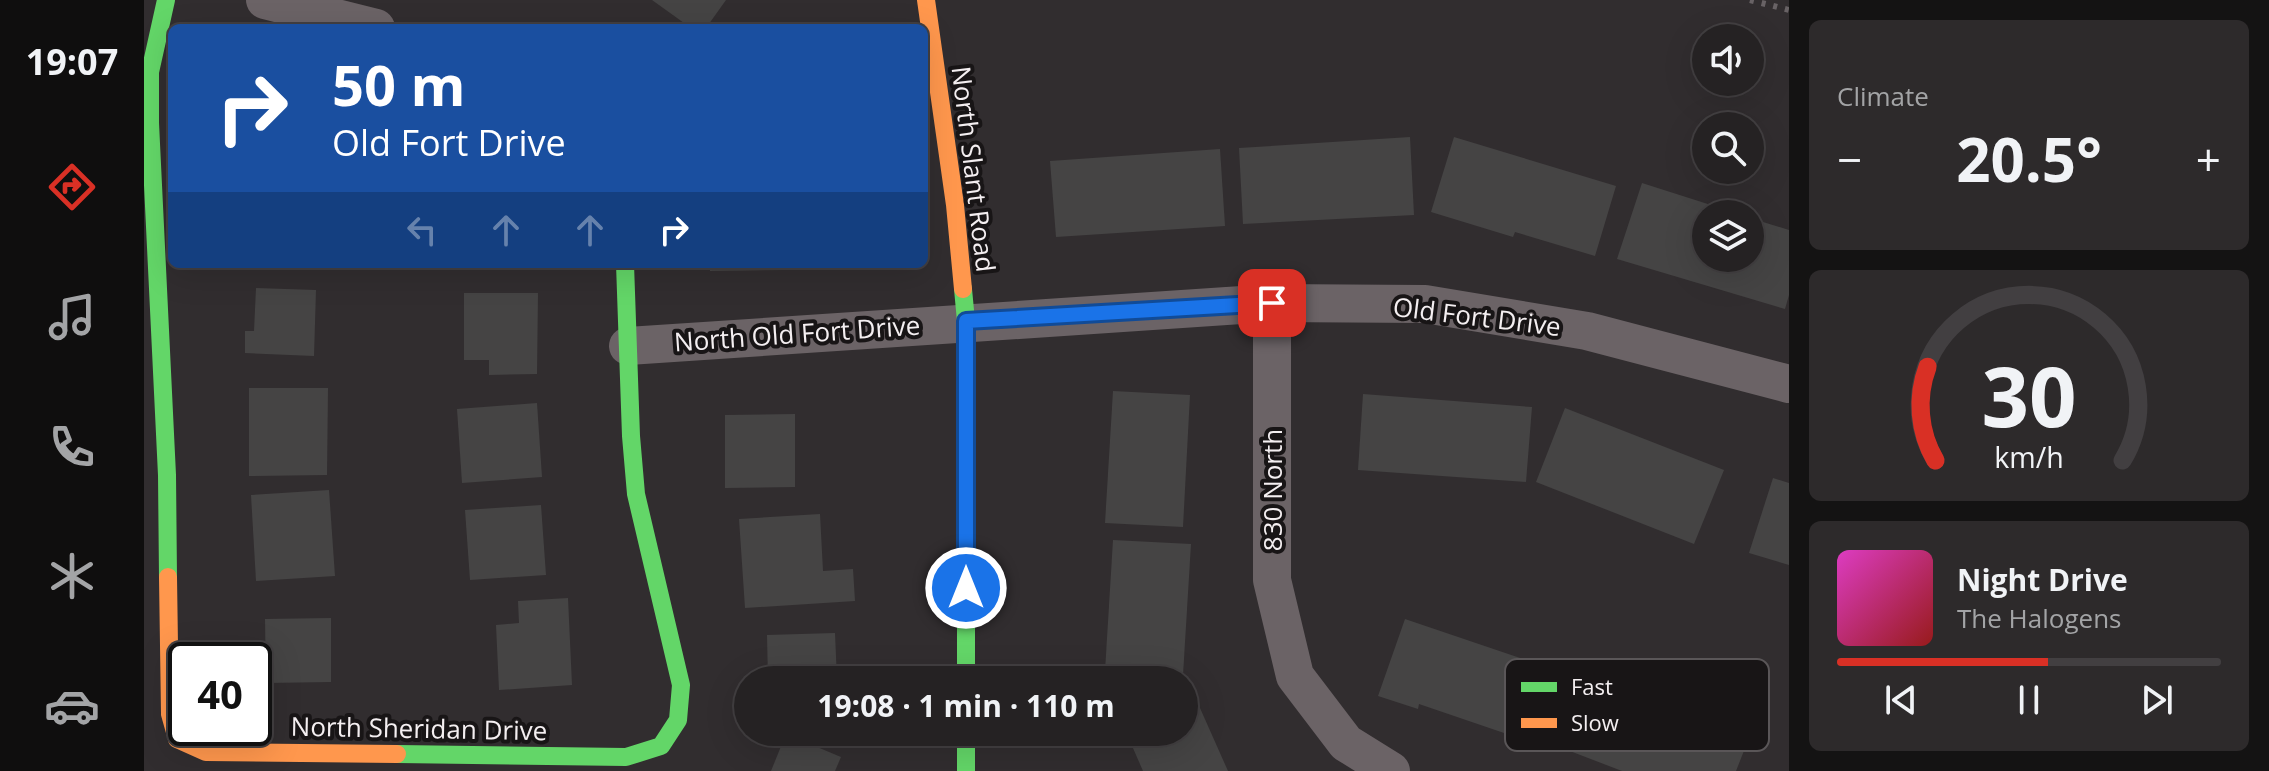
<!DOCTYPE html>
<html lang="en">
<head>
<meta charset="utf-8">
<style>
  body { margin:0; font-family:"Open Sans",sans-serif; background:#2d2a2b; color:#f1f3f6; height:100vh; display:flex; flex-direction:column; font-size:30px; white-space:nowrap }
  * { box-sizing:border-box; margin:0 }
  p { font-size:26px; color:#a3a4a6 }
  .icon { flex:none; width:44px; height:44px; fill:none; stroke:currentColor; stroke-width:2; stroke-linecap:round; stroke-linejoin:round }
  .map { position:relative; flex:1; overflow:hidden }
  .side { display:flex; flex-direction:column; gap:20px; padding:20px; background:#141313; width:480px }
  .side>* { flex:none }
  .guide { position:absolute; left:24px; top:24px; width:760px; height:244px; border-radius:12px; box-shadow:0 8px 32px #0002,0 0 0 2px #423f41; background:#1a4fa0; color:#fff; overflow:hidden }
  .controls { position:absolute; left:1548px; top:24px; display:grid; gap:16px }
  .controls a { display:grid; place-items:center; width:72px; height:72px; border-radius:50%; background:#252223; box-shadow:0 8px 32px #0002,0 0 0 2px #423f41; font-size:40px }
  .speed { position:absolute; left:24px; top:642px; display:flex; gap:16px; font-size:40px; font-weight:700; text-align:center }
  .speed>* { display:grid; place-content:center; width:104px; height:104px; border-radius:50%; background:#252223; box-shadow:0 8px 32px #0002,0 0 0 2px #423f41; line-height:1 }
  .speed .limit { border:4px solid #111; border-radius:12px; background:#fff; color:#111 }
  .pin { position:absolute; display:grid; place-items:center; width:68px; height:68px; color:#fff; margin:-34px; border-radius:16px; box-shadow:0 4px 12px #0006 }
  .me { position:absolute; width:88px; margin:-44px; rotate:0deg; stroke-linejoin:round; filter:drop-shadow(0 0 6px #0008) }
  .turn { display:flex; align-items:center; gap:28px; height:168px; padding:0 32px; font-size:36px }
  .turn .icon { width:104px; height:104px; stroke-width:2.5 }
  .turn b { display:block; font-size:56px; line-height:68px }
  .lanes { display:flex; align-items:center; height:76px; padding:0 32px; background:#0003; justify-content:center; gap:40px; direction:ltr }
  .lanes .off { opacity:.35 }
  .big { font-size:60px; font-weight:700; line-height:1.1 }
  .side .widget { flex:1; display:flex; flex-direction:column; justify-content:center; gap:12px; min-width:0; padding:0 28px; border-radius:12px; background:#2d2a2b }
  .side .dial { align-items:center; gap:0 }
  .dial svg { height:208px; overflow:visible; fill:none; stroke:#423f41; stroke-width:7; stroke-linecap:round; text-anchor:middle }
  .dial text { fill:#f1f3f6; stroke:none }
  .song { display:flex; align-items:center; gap:24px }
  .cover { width:96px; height:96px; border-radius:12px; background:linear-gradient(135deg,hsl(310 70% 55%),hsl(0 70% 35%)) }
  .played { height:8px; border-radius:4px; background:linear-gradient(90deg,#d93025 55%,#423f41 55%) }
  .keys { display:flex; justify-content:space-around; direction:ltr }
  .heat { display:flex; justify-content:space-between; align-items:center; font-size:44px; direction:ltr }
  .trip { position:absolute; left:590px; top:666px; width:464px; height:80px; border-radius:40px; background:#252223; box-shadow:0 8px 32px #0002,0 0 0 2px #423f41; font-weight:700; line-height:80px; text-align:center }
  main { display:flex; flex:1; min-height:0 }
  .dock { display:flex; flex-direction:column; width:144px; justify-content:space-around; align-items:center; background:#0f0e0e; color:#a3a4a6 }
  .dock .icon { width:56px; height:56px }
  .dock .current { color:#d93025 }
  .dock b { font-size:36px; color:#f1f3f6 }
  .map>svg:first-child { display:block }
</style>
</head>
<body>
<main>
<nav class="dock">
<b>19:07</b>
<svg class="icon current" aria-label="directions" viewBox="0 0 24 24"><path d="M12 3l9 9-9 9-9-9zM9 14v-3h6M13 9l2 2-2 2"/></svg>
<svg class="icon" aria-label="music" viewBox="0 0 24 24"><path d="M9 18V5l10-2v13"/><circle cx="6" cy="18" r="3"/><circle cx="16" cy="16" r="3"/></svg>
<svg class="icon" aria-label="phone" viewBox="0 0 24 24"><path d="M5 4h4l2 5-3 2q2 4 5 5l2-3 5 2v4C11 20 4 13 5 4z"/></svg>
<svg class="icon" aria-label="climate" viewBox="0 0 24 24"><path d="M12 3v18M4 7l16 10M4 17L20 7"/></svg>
<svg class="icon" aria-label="car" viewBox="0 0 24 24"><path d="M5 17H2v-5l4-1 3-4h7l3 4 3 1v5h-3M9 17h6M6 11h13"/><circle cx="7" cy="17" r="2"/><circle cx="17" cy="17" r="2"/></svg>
</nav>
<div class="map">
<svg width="1645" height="771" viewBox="0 0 1645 771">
  <rect width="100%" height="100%" fill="#312d2f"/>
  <g fill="#454444">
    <polygon points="508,0 582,0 562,28 547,28"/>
    <polygon points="1266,137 1270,215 1099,224 1095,148"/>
    <polygon points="1310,137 1472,186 1451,256 1371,232 1369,237 1287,212"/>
    <polygon points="1076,149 1081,226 912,237 906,161"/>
    <polygon points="1498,183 1592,213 1562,214 1562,258 1606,258 1606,218 1645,230 1645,295 1641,309 1473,259"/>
    <polygon points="338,264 389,264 389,266 339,269"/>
    <polygon points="566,264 640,264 640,270 566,271"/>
    <polygon points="112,288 172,290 170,356 101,353 101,331 110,331"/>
    <polygon points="320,293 394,293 393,374 345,375 345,360 320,360"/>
    <polygon points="105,388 184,388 183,475 105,476"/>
    <polygon points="969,391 1046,395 1039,527 961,523"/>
    <polygon points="1219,394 1388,407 1382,482 1214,470"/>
    <polygon points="393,403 398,477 318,483 313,409"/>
    <polygon points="1421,408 1580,470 1550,544 1392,482"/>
    <polygon points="651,414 651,487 581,488 581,415"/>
    <polygon points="1629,478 1645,483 1645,565 1605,553"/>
    <polygon points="185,490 191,576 112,581 107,495"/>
    <polygon points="397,505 402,575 326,580 321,510"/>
    <polygon points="676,514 679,571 709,569 711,601 601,608 595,519"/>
    <polygon points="969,540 1047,544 1039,675 961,671"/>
    <polygon points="424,598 428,685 355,690 352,625 375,623 374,601"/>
    <polygon points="187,618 187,682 122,683 121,619"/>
    <polygon points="1261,619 1423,674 1398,746 1275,704 1274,709 1234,696"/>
    <polygon points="691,633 693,680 624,680 623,635"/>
    <polygon points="1448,674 1605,738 1592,771 1478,771 1418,748"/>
    <polygon points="1044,681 1084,771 999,771 982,732 1040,732 1040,683"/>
    <polygon points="642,734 697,757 691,771 627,771"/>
  </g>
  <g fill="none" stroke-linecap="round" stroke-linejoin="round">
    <g stroke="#6b6366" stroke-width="38">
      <polyline points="121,0 232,28"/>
      <polyline points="1128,303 1128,580 1151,676 1202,743 1247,771"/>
      <polyline points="484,346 1128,303 1281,304 1443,331 1645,384"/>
    </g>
    <g stroke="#63d668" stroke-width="18">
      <polyline points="22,0 6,72 6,123 23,475 24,577"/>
      <polyline points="819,289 822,321 822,680"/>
      <polyline points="822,732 822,771"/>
      <polyline points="253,754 482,757 517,746 534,720 537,685 492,494 487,436 481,264"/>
    </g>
    <g stroke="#ff974d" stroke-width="18">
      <polyline points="782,0 811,205 819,289"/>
      <polyline points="24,577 26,714 33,739 62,752 253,754"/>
    </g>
    <polyline stroke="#686265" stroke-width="6" stroke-dasharray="4 8" stroke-linecap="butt" points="1606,0 1645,10"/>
  </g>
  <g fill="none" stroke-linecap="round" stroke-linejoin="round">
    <defs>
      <polyline id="route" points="822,588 822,321 1128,303"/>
    </defs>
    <use href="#route" stroke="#114b97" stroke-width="20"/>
    <use href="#route" stroke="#1a73e8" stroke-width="14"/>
  </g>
  <g text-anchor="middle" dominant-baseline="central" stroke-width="8" stroke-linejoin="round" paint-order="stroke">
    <g font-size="26" fill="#f4eff1" stroke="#181516">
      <text transform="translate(830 169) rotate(83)">North Slant Road</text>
      <text transform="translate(1333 316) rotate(7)">Old Fort Drive</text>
      <text transform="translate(653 333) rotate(-4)">North Old Fort Drive</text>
      <text transform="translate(1128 490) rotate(-90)">830 North</text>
      <text transform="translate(275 728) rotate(1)">North Sheridan Drive</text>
    </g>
  </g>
  <rect x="1361" y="659" width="264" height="92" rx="12" fill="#181516" stroke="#5a5658" stroke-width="2"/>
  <rect x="1377" y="682" width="36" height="10" fill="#63d668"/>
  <rect x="1377" y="718" width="36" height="10" fill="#ff974d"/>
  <g font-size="22" fill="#f4eff1">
    <text x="1427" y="695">Fast</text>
    <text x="1427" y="731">Slow</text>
  </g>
</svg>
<div class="controls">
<a><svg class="icon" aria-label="sound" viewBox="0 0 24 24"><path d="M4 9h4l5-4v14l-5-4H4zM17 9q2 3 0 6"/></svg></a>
<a><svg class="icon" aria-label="search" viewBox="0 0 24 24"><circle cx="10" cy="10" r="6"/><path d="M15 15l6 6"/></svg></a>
<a><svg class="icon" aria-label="layers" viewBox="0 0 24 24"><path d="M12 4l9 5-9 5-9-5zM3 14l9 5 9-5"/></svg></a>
</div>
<div class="speed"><div class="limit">40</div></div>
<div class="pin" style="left:1128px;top:303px;background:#d93025"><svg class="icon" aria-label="arrive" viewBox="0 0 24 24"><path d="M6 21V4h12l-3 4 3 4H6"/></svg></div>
<svg class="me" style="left:822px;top:588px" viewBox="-20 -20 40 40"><circle r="17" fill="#1a73e8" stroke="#fff" stroke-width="3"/><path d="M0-11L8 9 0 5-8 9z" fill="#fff"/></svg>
<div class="trip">19:08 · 1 min · 110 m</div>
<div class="guide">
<div class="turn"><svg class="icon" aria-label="right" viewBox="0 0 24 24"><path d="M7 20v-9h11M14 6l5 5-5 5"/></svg><div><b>50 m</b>Old Fort Drive</div></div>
<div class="lanes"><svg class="icon off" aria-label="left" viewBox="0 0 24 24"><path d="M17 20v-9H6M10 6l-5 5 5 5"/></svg><svg class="icon off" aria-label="ahead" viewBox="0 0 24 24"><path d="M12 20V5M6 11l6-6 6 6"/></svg><svg class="icon off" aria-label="ahead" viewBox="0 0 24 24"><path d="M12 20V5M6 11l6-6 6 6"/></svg><svg class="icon" aria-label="right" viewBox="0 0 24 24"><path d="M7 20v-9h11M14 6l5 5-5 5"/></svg></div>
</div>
</div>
<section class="side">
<div class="widget"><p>Climate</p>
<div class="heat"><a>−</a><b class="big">20.5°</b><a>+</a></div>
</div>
<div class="widget dial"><svg viewBox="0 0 100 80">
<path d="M14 69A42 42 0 1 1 86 69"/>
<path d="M14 69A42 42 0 0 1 11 33" stroke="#d93025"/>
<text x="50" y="56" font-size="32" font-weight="700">30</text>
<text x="50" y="72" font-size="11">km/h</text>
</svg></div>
<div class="widget">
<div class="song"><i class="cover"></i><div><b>Night Drive</b><p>The Halogens</p></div></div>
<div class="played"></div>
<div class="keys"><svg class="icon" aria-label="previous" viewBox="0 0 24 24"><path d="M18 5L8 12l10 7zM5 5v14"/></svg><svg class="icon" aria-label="pause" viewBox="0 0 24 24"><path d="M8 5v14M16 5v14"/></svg><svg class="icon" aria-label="next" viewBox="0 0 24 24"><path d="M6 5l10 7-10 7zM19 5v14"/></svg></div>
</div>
</section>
</main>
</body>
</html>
